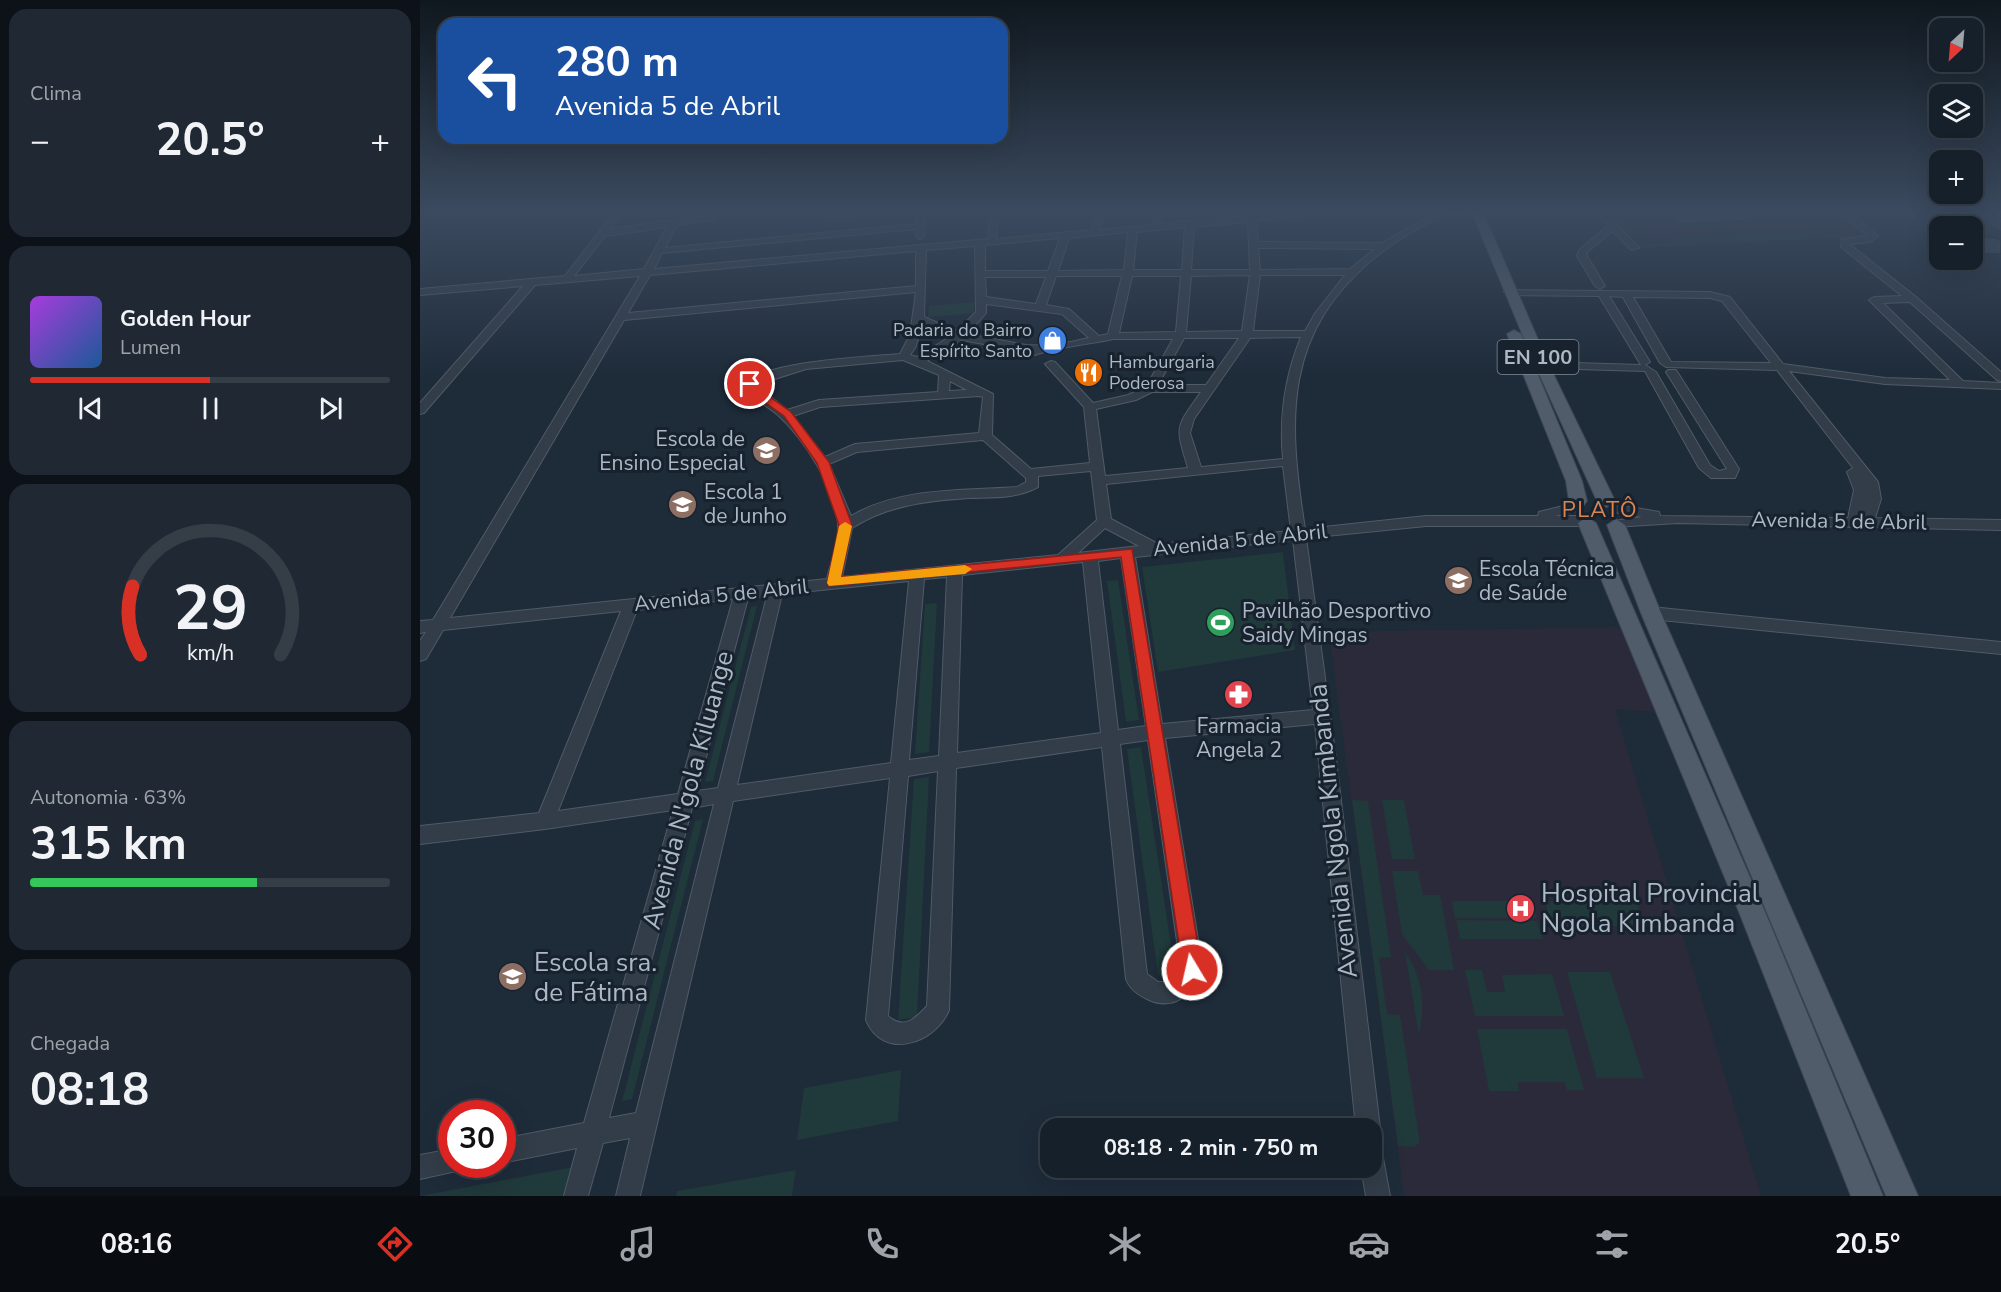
<!DOCTYPE html>
<html lang="pt">
<head>
<meta charset="utf-8">
<style>
  body { margin:0; font-family:"Nunito Sans",sans-serif; background:#1f2833; color:#f1f3f6; height:100vh; display:flex; flex-direction:column; font-size:22px; white-space:nowrap }
  * { box-sizing:border-box; margin:0 }
  p { font-size:20px; color:#9ea3a9 }
  .icon { flex:none; width:33px; height:33px; fill:none; stroke:currentColor; stroke-width:2; stroke-linecap:round; stroke-linejoin:round }
  .map { position:relative; flex:1; overflow:hidden }
  .sheet { display:flex; flex-direction:column; gap:9px; padding:9px; background:#0c1218; width:420px }
  .sheet>* { flex:none }
  .guide { position:absolute; left:18px; top:18px; width:570px; height:126px; border-radius:18px; box-shadow:0 6px 24px #0002,0 0 0 2px #353e47; background:#1a4fa0; color:#fff; overflow:hidden }
  .needle { width:39px; rotate:206deg }
  .fabs { position:absolute; left:1509px; top:18px; display:grid; gap:12px }
  .fabs a { display:grid; place-items:center; width:54px; height:54px; border-radius:12px; background:#16202b; box-shadow:0 6px 24px #0002,0 0 0 2px #353e47; font-size:30px }
  .speed { position:absolute; left:18px; top:1100px; display:flex; gap:12px; font-size:30px; font-weight:700; text-align:center }
  .speed>* { display:grid; place-content:center; width:78px; height:78px; border-radius:50%; background:#16202b; box-shadow:0 6px 24px #0002,0 0 0 2px #353e47; line-height:1 }
  .speed .limit { border:9px solid #d22; background:#fff; color:#111 }
  .pin { position:absolute; display:grid; place-items:center; width:51px; height:51px; color:#fff; margin:-26px; border:3px solid #fff; border-radius:50%; box-shadow:0 2px 6px #0007 }
  .me { position:absolute; width:66px; margin:-33px; rotate:351deg; stroke-linejoin:round; filter:drop-shadow(0 0 4px #0008) }
  .turn { display:flex; align-items:center; gap:21px; height:126px; padding:0 18px; font-size:27px }
  .turn .icon { width:78px; height:78px; stroke-width:2.5 }
  .turn b { display:block; font-size:42px; line-height:51px }
  .big { font-size:45px; font-weight:700; line-height:1.1 }
  .sheet .card { flex:1; display:flex; flex-direction:column; justify-content:center; gap:9px; min-width:0; padding:0 21px; border-radius:18px; background:#1f2833 }
  .sheet .dial { align-items:center; gap:0 }
  .dial svg { height:156px; overflow:visible; fill:none; stroke:#353e47; stroke-width:7; stroke-linecap:round; text-anchor:middle }
  .dial text { fill:#f1f3f6; stroke:none }
  .song { display:flex; align-items:center; gap:18px }
  .cover { width:72px; height:72px; border-radius:9px; background:linear-gradient(135deg,hsl(280 70% 55%),hsl(210 70% 35%)) }
  .played { height:6px; border-radius:3px; background:linear-gradient(90deg,#d93025 50%,#353e47 50%) }
  .keys { display:flex; justify-content:space-around; direction:ltr }
  .heat { display:flex; justify-content:space-between; align-items:center; font-size:33px; direction:ltr }
  .charge { height:9px; border-radius:4px; background:linear-gradient(90deg,#34c759 63%,#353e47 0) }
  .trip { position:absolute; left:620px; top:1118px; width:342px; height:60px; border-radius:18px; background:#16202b; box-shadow:0 6px 24px #0002,0 0 0 2px #353e47; font-weight:700; line-height:60px; text-align:center }
  .tab-bar { display:flex; height:96px; justify-content:space-around; align-items:center; background:#090d11; color:#9ea3a9 }
  .tab-bar .icon { width:42px; height:42px }
  .tab-bar .active { color:#d93025 }
  .tab-bar b { font-size:27px; color:#f1f3f6 }
  main { display:flex; flex:1; min-height:0 }
  .map>svg:first-child { display:block }
</style>
</head>
<body>
<main>
<section class="sheet">
<div class="card"><p>Clima</p>
<div class="heat"><a>−</a><b class="big">20.5°</b><a>+</a></div>
</div>
<div class="card">
<div class="song"><i class="cover"></i><div><b>Golden Hour</b><p>Lumen</p></div></div>
<div class="played"></div>
<div class="keys"><svg class="icon" aria-label="previous" viewBox="0 0 24 24"><path d="M18 5L8 12l10 7zM5 5v14"/></svg><svg class="icon" aria-label="pause" viewBox="0 0 24 24"><path d="M8 5v14M16 5v14"/></svg><svg class="icon" aria-label="next" viewBox="0 0 24 24"><path d="M6 5l10 7-10 7zM19 5v14"/></svg></div>
</div>
<div class="card dial"><svg viewBox="0 0 100 80">
<path d="M14 69A42 42 0 1 1 86 69"/>
<path d="M14 69A42 42 0 0 1 10 34" stroke="#d93025"/>
<text x="50" y="56" font-size="32" font-weight="700">29</text>
<text x="50" y="72" font-size="11">km/h</text>
</svg></div>
<div class="card"><p>Autonomia · 63%</p><b class="big">315 km</b><div class="charge"></div></div>
<div class="card"><p>Chegada</p><b class="big">08:18</b></div>
</section>
<div class="map">
<svg width="1581" height="1196" viewBox="0 0 1581 1196">
  <rect width="100%" height="100%" fill="#1e2b39"/>
  <g fill="#2b2a3a">
    <polygon points="1416,210 1448,236 1218,248 1182,211"/>
    <polygon points="1200,627 1237,712 1195,709 1341,1196 984,1196 909,632"/>
  </g>
  <g fill="#20393a">
    <polygon points="1199,210 1228,234 1206,236 1193,221 1210,221 1206,218 1189,218 1183,211"/>
    <polygon points="1385,229 1398,235 1425,234 1429,237 1218,248 1212,242 1222,245 1247,244 1248,238 1262,237"/>
    <polygon points="554,302 554,313 508,317 509,306"/>
    <polygon points="863,552 875,650 738,672 722,567"/>
    <polygon points="698,580 719,720 706,722 687,581"/>
    <polygon points="517,603 509,752 495,754 505,604"/>
    <polygon points="337,606 293,781 285,782 331,607"/>
    <polygon points="721,747 755,972 738,975 707,749"/>
    <polygon points="509,777 497,1017 478,1020 494,779"/>
    <polygon points="932,800 948,801 971,957 959,958 967,1014 980,1015 999,1137 999,1143 994,1147 978,1146"/>
    <polygon points="962,800 984,800 995,859 972,859"/>
    <polygon points="283,819 212,1099 202,1101 275,821"/>
    <polygon points="972,871 998,871 1003,895 1020,895 1034,970 1009,970 982,934"/>
    <polygon points="1032,901 1112,901 1117,918 1035,918"/>
    <polygon points="1125,901 1217,902 1225,926 1131,926"/>
    <polygon points="1036,920 1117,921 1123,939 1040,939"/>
    <path d="M985 952C1004 979 1005 1005 999 1036Z"/>
    <polygon points="1045,970 1062,970 1067,992 1085,992 1082,975 1132,974 1144,1016 1055,1016"/>
    <polygon points="1147,972 1190,972 1224,1078 1177,1078"/>
    <polygon points="1057,1029 1147,1029 1164,1090 1147,1090 1145,1082 1098,1082 1099,1091 1069,1091"/>
    <polygon points="481,1070 478,1121 377,1140 384,1088"/>
    <polygon points="164,1165 156,1196 0,1196"/>
    <polygon points="376,1170 372,1196 256,1196 257,1191"/>
  </g>
  <g fill="#3a4a59" stroke="#1a2430" stroke-width="1.5">
    <polygon points="1244,210 1320,210 1333,220 1261,224"/>
    <polygon points="1552,236 1576,238 1581,241 1581,254 1552,254"/>
    <polygon points="670,365 680,373 667,379 656,370"/>
  </g>
  <g fill="none" stroke-linecap="round" stroke-linejoin="round">
    <defs>
      <g id="minor">
        <path d="M196 210H205L190 229 288 216 293 210H302L294 220 257 225 245 248 496 224 497 210H505L504 236 500 239 496 236V229L242 253 234 269 568 239 570 210H578L576 239 671 230 677 210H685L679 230 733 225 736 210H744L739 224 898 210H937L836 221 838 242 962 243 1020 210H1032C1024 217 1013 220 1004 225 988 234 972 244 958 255 862 332 868 419 885 529L1006 516H1118L1119 512 1155 503 1162 507 1160 510 1135 516H1164L1171 521 1164 526H1006L886 538 916 759 960 1128 956 1136 951 1139V1128H936L895 724 745 738 783 970C773 994 754 1012 727 999 717 994 710 989 706 979L682 747 536 768 529 1010C515 1044 463 1061 446 1020L470 778 313 801 220 1196H196L210 1138 183 1143 168 1196H144L157 1148 82 1163V1139L164 1123 253 810 125 829 0 844V826L119 813 201 611 23 630 6 659 0 661V641L6 632 0 633V621L13 620 220 276 115 285 4 413 0 414V403L103 286 0 295V289L145 276ZM828 222 830 270H771L774 227ZM247 227 224 269 154 276 185 236ZM765 227 762 270H713L717 232ZM708 232 704 270 638 271 649 238ZM640 238 628 271H565V245ZM555 246 556 312 537 331 504 317 506 250ZM838 248 955 249 930 269 840 270ZM496 251V286L208 313 230 275ZM830 275 822 331 766 332 771 276ZM840 275H925L896 312 885 331H833ZM636 276H702L688 334 679 336 649 309 626 305ZM712 276H761L756 332 699 333ZM565 277H626L616 304 566 297ZM496 292 490 335 480 354C446 357 346 361 324 384 328 397 348 406 358 415 383 438 417 489 418 524 419 543 411 561 407 579L30 618 204 320ZM566 304 642 314 669 338 632 346 606 345 547 334 566 313ZM503 324 531 336 497 357 490 355 495 348ZM881 337C865 376 859 416 863 459L781 467 770 433 774 419 830 338ZM764 338H819L786 385H738ZM693 339H753L726 387 708 395 673 403 635 362 631 361 625 364 664 407 670 463 611 469 572 435 573 394 507 361 541 340 603 351 615 355C634 348 670 344 693 339ZM483 360 519 375 518 392 399 400 367 410 336 385 386 369ZM530 381 547 390 529 391ZM732 392H781C755 429 755 425 768 468L685 476 676 409 716 400ZM559 396 563 397 559 433 435 444 405 457 373 416 400 407ZM563 440 606 478V482L597 487C542 491 480 487 431 516L409 464 437 452ZM863 466 871 531 738 544 691 519 686 484ZM671 471 677 520 638 555 422 577 432 528C468 505 507 501 549 498 573 497 596 499 618 487V476ZM685 528 719 546 658 553ZM873 540 893 710 742 724 715 557ZM701 558 726 726 698 730 678 561ZM663 562 681 733 537 753 542 575ZM527 577 519 756 489 760 504 579ZM489 581 471 763 317 785 362 594ZM347 596 298 788 277 791 328 598ZM313 599 258 794 138 811 217 610ZM728 740 761 969 748 982H738L727 974 700 744ZM518 771 507 1006C495 1019 484 1030 468 1016L488 776ZM294 804 216 1113 189 1118 272 808Z"/>
        <polygon points="361,210 475,210 429,217 358,215 357,213"/>
        <polygon points="1174,210 1183,210 1219,248 1211,250 1193,231 1167,252 1167,256 1185,286 1180,289 1175,286 1157,256 1160,249 1188,226"/>
        <path d="M1417 210H1427L1458 236 1450 242 1429 244 1496 297 1581 372V381L1577 380 1490 302 1463 303 1543 381 1581 383V389L1465 384 1369 371 1458 482 1461 499 1455 518 1581 520V530L1258 523 1193 527 1191 524 1193 521 1222 517 1194 512 1192 509 1199 505 1239 512 1240 516 1428 518 1434 490 1427 472 1433 468 1357 370 1246 367 1240 363 1203 297 1189 296 1230 362 1225 365 1236 372 1290 465 1299 471 1307 469 1246 372 1248 370H1256L1319 469 1315 478H1291L1279 468 1225 371 1122 368 1116 365 1122 362 1221 365 1179 296 1089 295 1084 292 1085 290 1290 292 1310 297 1363 364 1465 378 1530 380 1449 300 1454 297 1482 296 1421 247 1422 239 1448 236ZM1213 297 1290 298 1302 301 1351 363 1251 362Z"/>
        <polygon points="1552,210 1563,210 1581,222 1581,229"/>
        <polygon points="1231,607 1581,642 1581,654 1231,619 1223,613"/>
        <polygon points="951,1139 960,1142 970,1196 946,1196 941,1167 951,1167"/>
        <polygon points="32,1149 32,1164 43,1164 41,1170 0,1179 0,1155"/>
      </g>
      <g id="major">
        <polygon points="1022,210 1043,210 1050,214 1044,217 1023,213"/>
        <polygon points="1051,210 1062,210 1129,365 1195,501 1192,505 1186,507 1177,501 1115,365"/>
        <polygon points="1094,330 1101,334 1162,481 1167,501 1164,505 1158,507 1149,501 1146,481 1087,334"/>
        <polygon points="1167,517 1176,523 1345,912 1463,1196 1431,1196 1319,912 1158,523"/>
        <polygon points="1196,519 1205,525 1241,613 1498,1196 1466,1196 1221,613 1187,525"/>
      </g>
    </defs>
    <use href="#minor" stroke="#4f5b67" stroke-width="2"/>
    <use href="#major" stroke="#3b4653" stroke-width="2"/>
    <use href="#minor" fill="#323d49" fill-rule="evenodd"/>
    <use href="#major" fill="#505c6a" fill-rule="evenodd"/>
  </g>
  <linearGradient id="sky" x2="0" y2="1"><stop stop-color="#10181f"/><stop offset="0.56" stop-color="#3b4a5f"/><stop offset="1" stop-color="#3b4a5f" stop-opacity="0"/></linearGradient>
  <rect width="1581" height="378" fill="url(#sky)"/>
  <polygon fill="#d93025" stroke="#8d1f18" stroke-width="1.5" points="327,382 334,382 336,387 371,412 409,462 432,525 421,577 712,549 782,970 779,977 772,979 766,977 763,970 701,557 409,586 407,583 419,525 397,463 364,416 327,390"/>
  <polygon fill="#f59e0b" points="425,522 432,526 421,577 545,565 552,569 545,574 409,586 407,583 419,526"/>
  <defs>
    <symbol id="shop-disc" viewBox="-11 -11 22 22"><circle r="9.5" fill="#3f7fe0" stroke="#18222e"/><path d="M-5-2.5h2.3a2.7 3.5 0 0 1 5.4 0H5L5.5 6h-11ZM-1.5-2.5h3a1.5 2.3 0 0 0-3 0Z" fill="#fff"/></symbol>
    <symbol id="restaurant-disc" viewBox="-11 -11 22 22"><circle r="9.5" fill="#e8710a" stroke="#18222e"/><path d="M-5-6h1v4h1v-4h1v4h1v-4h1v5L-1.5 .5V6h-2V.5L-5-1ZM5-6V6H3V1.5H1.5Q1.5-4 5-6Z" fill="#fff"/></symbol>
    <symbol id="school-disc" viewBox="-11 -11 22 22"><circle r="9.5" fill="#8d6e63" stroke="#18222e"/><path d="M0-5L7-2L0 1L-7-2ZM-4 1L0 2.5L4 1V4Q0 6-4 4Z" fill="#fff"/></symbol>
    <symbol id="stadium-disc" viewBox="-11 -11 22 22"><circle r="9.5" fill="#2e9e5b" stroke="#18222e"/><path d="M0-5a6.5 5 0 1 0 0 10a6.5 5 0 1 0 0-10ZM-3.5-1.8h7v3.6h-7Z" fill="#fff"/></symbol>
    <symbol id="pharmacy-disc" viewBox="-11 -11 22 22"><circle r="9.5" fill="#e0444e" stroke="#18222e"/><path d="M-2-6h4v4h4v4h-4v4h-4v-4h-4v-4h4Z" fill="#fff"/></symbol>
    <symbol id="hospital-disc" viewBox="-11 -11 22 22"><circle r="9.5" fill="#e0444e" stroke="#18222e"/><path d="M-5-5h3v3.5h4V-5h3V5h-3V1.5h-4V5h-3Z" fill="#fff"/></symbol>
  </defs>
  <g fill-rule="evenodd">
    <use href="#shop-disc" x="616" y="324" width="33" height="33"/>
    <use href="#restaurant-disc" x="652" y="356" width="33" height="33"/>
    <use href="#school-disc" x="330" y="434" width="33" height="33"/>
    <use href="#school-disc" x="246" y="488" width="33" height="33"/>
    <use href="#school-disc" x="1022" y="564" width="33" height="33"/>
    <use href="#stadium-disc" x="784" y="606" width="33" height="33"/>
    <use href="#pharmacy-disc" x="802" y="678" width="33" height="33"/>
    <use href="#hospital-disc" x="1084" y="892" width="33" height="33"/>
    <use href="#school-disc" x="76" y="960" width="33" height="33"/>
  </g>
  <g text-anchor="middle" dominant-baseline="central" stroke-width="6" stroke-linejoin="round" paint-order="stroke">
    <g font-size="18" fill="#acb8c6" stroke="#18222e" text-anchor="end">
      <text x="612" y="330">Padaria do Bairro<tspan x="612" dy="21">Espírito Santo</tspan></text>
      <text x="689" y="362" text-anchor="start">Hamburgaria<tspan x="689" dy="21">Poderosa</tspan></text>
    </g>
    <rect fill="#18222e" stroke="#808b98" stroke-width="1.5" x="1077.5" y="340" width="81" height="34" rx="4.5"/>
    <g font-size="20" font-weight="bold" fill="#acb8c6">
      <text x="1118" y="357">EN 100</text>
    </g>
    <g font-size="21" fill="#acb8c6" stroke="#18222e" text-anchor="start">
      <text x="325" y="439" text-anchor="end">Escola de<tspan x="325" dy="24">Ensino Especial</tspan></text>
      <text x="284" y="492">Escola 1<tspan x="284" dy="24">de Junho</tspan></text>
      <text x="1059" y="569">Escola Técnica<tspan x="1059" dy="24">de Saúde</tspan></text>
      <text x="822" y="611">Pavilhão Desportivo<tspan x="822" dy="24">Saidy Mingas</tspan></text>
      <text x="819" y="726" text-anchor="middle">Farmacia<tspan x="819" dy="24">Angela 2</tspan></text>
    </g>
    <g font-size="21" fill="#acb8c6" stroke="#18222e">
      <text transform="translate(1419 521) rotate(1)">Avenida 5 de Abril</text>
      <text transform="translate(820 540) rotate(-6)">Avenida 5 de Abril</text>
      <text transform="translate(301 595) rotate(-6)">Avenida 5 de Abril</text>
    </g>
    <g font-size="22" letter-spacing="1.5" fill="#dc8551" stroke="#18222e">
      <text x="1180" y="510">PLATÔ</text>
    </g>
    <g font-size="26" fill="#acb8c6" stroke="#18222e">
      <text transform="translate(268 790) rotate(-75)">Avenida N'gola Kiluange</text>
      <text transform="translate(913 831) rotate(-96)">Avenida Ngola Kimbanda</text>
    </g>
    <g font-size="26" fill="#acb8c6" stroke="#18222e" text-anchor="start">
      <text x="1121" y="893">Hospital Provincial<tspan x="1121" dy="30">Ngola Kimbanda</tspan></text>
      <text x="114" y="962">Escola sra.<tspan x="114" dy="30">de Fátima</tspan></text>
    </g>
  </g>
</svg>
<div class="fabs">
<a><svg class="needle" viewBox="-14 -14 28 28"><path d="M0-13l5 13h-10z" fill="#e53935"/><path d="M0 13l5-13h-10z" fill="#9ea3a9"/></svg></a>
<a><svg class="icon" aria-label="layers" viewBox="0 0 24 24"><path d="M12 4l9 5-9 5-9-5zM3 14l9 5 9-5"/></svg></a>
<a>+</a>
<a>−</a>
</div>
<div class="speed"><div class="limit">30</div></div>
<div class="pin" style="left:330px;top:384px;background:#d93025"><svg class="icon" aria-label="arrive" viewBox="0 0 24 24"><path d="M6 21V4h12l-3 4 3 4H6"/></svg></div>
<svg class="me" style="left:772px;top:970px" viewBox="-20 -20 40 40"><circle r="17" fill="#d93025" stroke="#fff" stroke-width="3"/><path d="M0-11L8 9 0 5-8 9z" fill="#fff"/></svg>
<div class="trip">08:18 · 2 min · 750 m</div>
<div class="guide">
<div class="turn"><svg class="icon" aria-label="left" viewBox="0 0 24 24"><path d="M17 20v-9H6M10 6l-5 5 5 5"/></svg><div><b>280 m</b>Avenida 5 de Abril</div></div>
</div>
</div>
</main>
<nav class="tab-bar">
<b>08:16</b>
<svg class="icon active" aria-label="directions" viewBox="0 0 24 24"><path d="M12 3l9 9-9 9-9-9zM9 14v-3h6M13 9l2 2-2 2"/></svg>
<svg class="icon" aria-label="music" viewBox="0 0 24 24"><path d="M9 18V5l10-2v13"/><circle cx="6" cy="18" r="3"/><circle cx="16" cy="16" r="3"/></svg>
<svg class="icon" aria-label="phone" viewBox="0 0 24 24"><path d="M5 4h4l2 5-3 2q2 4 5 5l2-3 5 2v4C11 20 4 13 5 4z"/></svg>
<svg class="icon" aria-label="climate" viewBox="0 0 24 24"><path d="M12 3v18M4 7l16 10M4 17L20 7"/></svg>
<svg class="icon" aria-label="car" viewBox="0 0 24 24"><path d="M5 17H2v-5l4-1 3-4h7l3 4 3 1v5h-3M9 17h6M6 11h13"/><circle cx="7" cy="17" r="2"/><circle cx="17" cy="17" r="2"/></svg>
<svg class="icon" aria-label="filters" viewBox="0 0 24 24"><path d="M4 7h16M4 17h16"/><circle cx="9" cy="7" r="2"/><circle cx="15" cy="17" r="2"/></svg>
<b>20.5°</b>
</nav>
</body>
</html>
